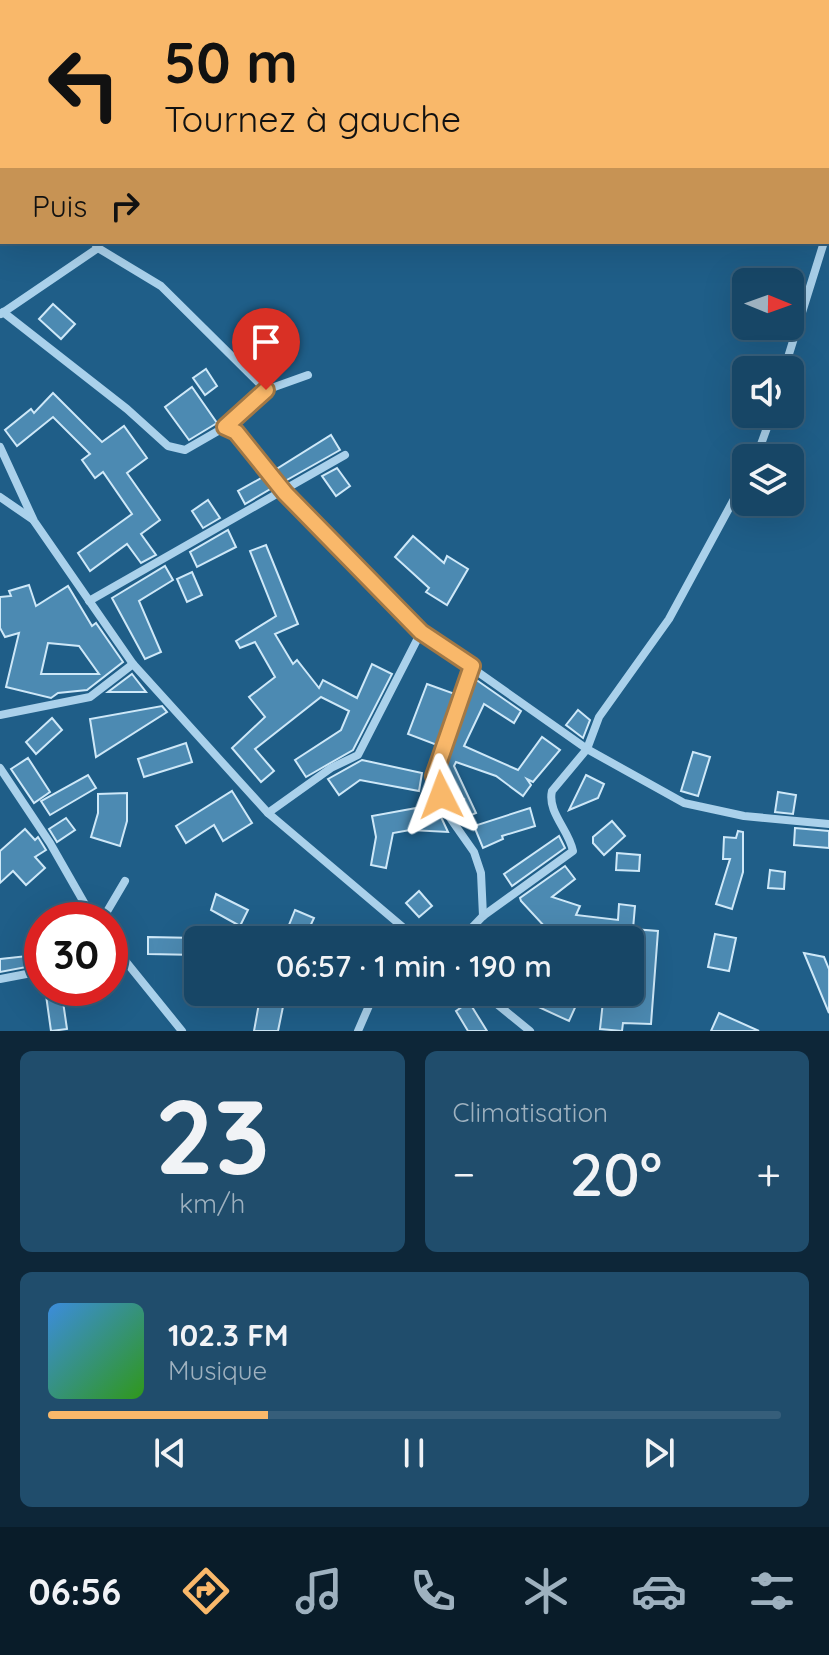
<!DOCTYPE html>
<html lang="fr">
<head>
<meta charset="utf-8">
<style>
  body { margin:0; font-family:Quicksand,sans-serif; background:#204d6c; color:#f1f3f6; height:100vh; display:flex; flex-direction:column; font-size:30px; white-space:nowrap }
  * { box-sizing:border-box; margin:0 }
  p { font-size:26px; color:#9eb1bf }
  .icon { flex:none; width:44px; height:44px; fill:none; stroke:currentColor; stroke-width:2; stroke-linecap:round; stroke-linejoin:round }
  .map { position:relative; height:1031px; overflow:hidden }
  .sheet { display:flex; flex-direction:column; gap:20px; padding:20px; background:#0d2638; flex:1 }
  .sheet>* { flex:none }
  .guide { position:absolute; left:0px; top:0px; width:830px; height:244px; box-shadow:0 8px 32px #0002,0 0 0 2px #365e7a; background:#f9b86a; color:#111; overflow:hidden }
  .needle { width:52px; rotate:91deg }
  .controls { position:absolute; left:732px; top:268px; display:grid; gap:16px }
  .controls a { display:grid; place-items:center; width:72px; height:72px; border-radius:12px; background:#174666; box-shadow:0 8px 32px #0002,0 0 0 2px #365e7a; font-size:40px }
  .speed { position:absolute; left:24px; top:902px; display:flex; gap:16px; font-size:40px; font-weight:700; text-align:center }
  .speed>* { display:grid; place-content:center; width:104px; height:104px; border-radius:50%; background:#174666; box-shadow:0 8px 32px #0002,0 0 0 2px #365e7a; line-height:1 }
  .speed .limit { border:12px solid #d22; background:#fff; color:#111 }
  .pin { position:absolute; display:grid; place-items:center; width:68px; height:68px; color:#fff; margin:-82px -34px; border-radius:50% 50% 50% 0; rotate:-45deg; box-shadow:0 0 8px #0007 }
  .pin .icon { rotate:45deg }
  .me { position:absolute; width:88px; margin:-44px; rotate:357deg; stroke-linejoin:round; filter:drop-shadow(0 0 6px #0008) }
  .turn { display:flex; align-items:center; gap:28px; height:168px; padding:0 32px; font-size:36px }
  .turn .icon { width:104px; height:104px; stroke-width:2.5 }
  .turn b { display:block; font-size:56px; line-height:68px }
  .then { display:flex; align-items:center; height:76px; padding:0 32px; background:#0003; gap:16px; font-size:30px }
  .big { font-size:60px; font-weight:600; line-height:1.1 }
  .sheet .card { flex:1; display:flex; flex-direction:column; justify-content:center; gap:12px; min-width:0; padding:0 28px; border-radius:12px; background:#204d6c }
  .sheet .dial { align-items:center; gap:0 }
  .dial b { font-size:104px; line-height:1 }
  .song { display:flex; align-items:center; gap:24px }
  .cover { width:96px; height:96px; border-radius:12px; background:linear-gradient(135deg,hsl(210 70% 55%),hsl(110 70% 35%)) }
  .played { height:8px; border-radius:4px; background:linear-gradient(90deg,#f9b86a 30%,#365e7a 30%) }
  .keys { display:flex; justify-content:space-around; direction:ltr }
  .heat { display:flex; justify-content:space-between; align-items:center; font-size:44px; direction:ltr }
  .sheet .tiles { flex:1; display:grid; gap:20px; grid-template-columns:1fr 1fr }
  .card:last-child { grid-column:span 2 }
  .trip { position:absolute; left:184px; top:926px; width:460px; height:80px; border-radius:12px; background:#174666; box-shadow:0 8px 32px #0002,0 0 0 2px #365e7a; font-weight:600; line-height:80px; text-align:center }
  .menu { display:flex; height:128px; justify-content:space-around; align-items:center; background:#091c29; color:#9eb1bf }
  .menu .icon { width:56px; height:56px }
  .menu .selected { color:#f9b86a }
  .menu b { font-size:36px; color:#f1f3f6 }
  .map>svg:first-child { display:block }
</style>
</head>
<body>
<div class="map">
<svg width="829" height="1031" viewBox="0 0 829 1031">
  <rect width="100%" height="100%" fill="#1f5e88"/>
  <g fill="#4c8ab2" stroke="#cee8f8" stroke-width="2" fill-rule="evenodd">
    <polygon points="53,304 75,324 61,339 39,319"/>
    <polygon points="206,369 217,386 205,395 193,378"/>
    <polygon points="192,387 217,423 189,440 165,407"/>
    <polygon points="53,393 102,442 124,426 147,458 127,473 160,520 141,534 156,555 141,563 127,544 90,571 78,553 132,514 103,472 95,478 82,460 90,454 53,417 17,446 5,430 31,409 34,413"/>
    <polygon points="331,435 340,450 285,481 275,470"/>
    <polygon points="337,468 350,486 336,496 322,476"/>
    <polygon points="263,477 272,488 245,504 238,491"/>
    <polygon points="208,500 220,518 203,528 192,511"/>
    <polygon points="228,530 236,547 197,567 190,552"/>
    <polygon points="413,536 444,563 447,556 468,569 447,605 426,592 429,588 395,557"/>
    <polygon points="266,545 298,624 275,634 293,664 297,660 319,688 323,680 357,698 372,664 392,674 353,750 306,777 295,760 341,730 349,711 321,697 255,749 274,771 261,782 232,748 265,717 249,697 275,677 255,642 240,648 236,641 276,616 250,551"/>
    <polygon points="165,566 173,580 139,601 161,652 145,659 112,598"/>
    <polygon points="192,572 202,595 187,602 177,579"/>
    <path d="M29 585 36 606 68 586 92 626 96 623 123 662 87 690 58 693 51 698 6 687 19 633 5 637 0 628V597L11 596 9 591ZM48 643 79 646 99 674H41Z"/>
    <polygon points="132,674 146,692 108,692"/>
    <polygon points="475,679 521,711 514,723 484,704 464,746 518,770 542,737 560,750 533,782 527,779 531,785 523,796 496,776 456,762 454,766 476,813 462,819 454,801 465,799 452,797 444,781 447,759"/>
    <polygon points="427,684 455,694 437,745 408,734"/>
    <polygon points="162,706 167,712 96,757 90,719"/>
    <polygon points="578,710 590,720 583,738 566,725"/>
    <polygon points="52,718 62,730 36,754 26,742"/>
    <polygon points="186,743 192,762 144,777 138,759"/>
    <polygon points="693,752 710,757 698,796 681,791"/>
    <polygon points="28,758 50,792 34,803 11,769"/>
    <polygon points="362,760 422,773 419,791 360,780 339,795 328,779"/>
    <polygon points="88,775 96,788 50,815 41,801"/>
    <polygon points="586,775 604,784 598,798 569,810"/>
    <polygon points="232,791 252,823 223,841 214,825 186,843 176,826"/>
    <polygon points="778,792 796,795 793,814 775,812"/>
    <polygon points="127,793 127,821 120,846 91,837 98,813 98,794"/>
    <polygon points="416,808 415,815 441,817 448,832 410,830 393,833 386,868 371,865 376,837 372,816"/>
    <polygon points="530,808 535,826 502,836 503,839 483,848 474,826"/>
    <polygon points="66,818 75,830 57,842 49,829"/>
    <polygon points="612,821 625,836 604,855 593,843 593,837"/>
    <polygon points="795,828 829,831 829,848 794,845"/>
    <polygon points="25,829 35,840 38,837 46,850 35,857 45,868 26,885 13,871 0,883 0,851"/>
    <polygon points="738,831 743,832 743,872 732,909 716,904 730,859 723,859 724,837 736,838"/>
    <polygon points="559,836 565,848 512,886 504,874"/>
    <polygon points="617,853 640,855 639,871 616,870"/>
    <polygon points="565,866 575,879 552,897 580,906 576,915 618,920 619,904 635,906 633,929 658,931 651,1024 623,1023 622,1031 600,1029 604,992 630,994 630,940 610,939 611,927 606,939 574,934 572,940 557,940 521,901 520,898"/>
    <polygon points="770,870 785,872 784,889 768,888"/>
    <polygon points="419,891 432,906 419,917 406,903"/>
    <polygon points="216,894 248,910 240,926 211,910"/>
    <polygon points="295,910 314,918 307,933 289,925"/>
    <polygon points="715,934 736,938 729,971 708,967"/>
    <polygon points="148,937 198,938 198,955 148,954"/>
    <polygon points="804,953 824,957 829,969 829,1013"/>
    <polygon points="36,955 37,965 0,972 0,959"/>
    <polygon points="45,988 61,988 67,1029 51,1031"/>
    <polygon points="261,992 286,992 278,1031 254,1031"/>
    <polygon points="506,992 582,992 569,1021"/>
    <polygon points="469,1002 487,1031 468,1031 456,1011"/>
    <polygon points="719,1013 759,1031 711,1031"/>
  </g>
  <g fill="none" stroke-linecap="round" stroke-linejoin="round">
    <g stroke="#aad1eb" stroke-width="8">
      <polyline points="114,2 114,0"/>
      <polyline points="828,228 829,225"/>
      <polyline points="94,242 98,248 161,286 266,390"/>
      <polyline points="3,312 127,409 168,446 185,450 225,427"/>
      <polyline points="1,314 98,248"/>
      <polyline points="784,370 824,242"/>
      <polyline points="308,375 266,390 225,427 236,432 285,493 421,632 587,749 684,803 744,816 829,824"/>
      <polyline points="0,447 34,521 133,664 268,813 418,940"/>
      <polyline points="756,458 772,414"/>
      <polyline points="0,497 32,519"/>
      <polyline points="89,601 345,455"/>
      <polyline points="472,666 434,776 448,815 474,852 481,873 483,916"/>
      <polyline points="0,715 90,697 133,664"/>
      <polyline points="0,768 50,843 94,920"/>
      <polyline points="268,813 331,768 358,755 421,632"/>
      <polyline points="102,920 125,881"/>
      <polyline points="400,940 405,929"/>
      <path d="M460 940 483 916 573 851C569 830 547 812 552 791L587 749 599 717 669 619 746 477"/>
      <polyline points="110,942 182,1031"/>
      <polyline points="0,979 42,971"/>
      <polyline points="482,992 530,1031"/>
      <polyline points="358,1031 375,992"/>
    </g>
  </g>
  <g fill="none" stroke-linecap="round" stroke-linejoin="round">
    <defs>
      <polyline id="route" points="266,390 225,427 236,432 285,493 421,632 472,666 434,776 441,795"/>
    </defs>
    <use href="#route" stroke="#a27845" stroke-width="20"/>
    <use href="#route" stroke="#f9b86a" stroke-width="14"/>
  </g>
</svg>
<div class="controls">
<a><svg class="needle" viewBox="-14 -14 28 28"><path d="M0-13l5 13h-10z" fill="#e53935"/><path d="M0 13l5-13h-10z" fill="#9eb1bf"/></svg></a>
<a><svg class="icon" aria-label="sound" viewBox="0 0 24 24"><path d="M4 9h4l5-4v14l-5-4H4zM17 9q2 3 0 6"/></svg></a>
<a><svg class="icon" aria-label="layers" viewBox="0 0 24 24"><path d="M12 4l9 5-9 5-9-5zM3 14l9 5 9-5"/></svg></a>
</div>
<div class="speed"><div class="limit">30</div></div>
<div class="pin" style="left:266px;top:390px;background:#d93025"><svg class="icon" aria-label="arrive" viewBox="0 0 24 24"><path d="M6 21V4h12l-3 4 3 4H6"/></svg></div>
<svg class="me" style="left:441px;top:795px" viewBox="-20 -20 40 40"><path d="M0-17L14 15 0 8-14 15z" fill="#f9b86a" stroke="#fff" stroke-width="4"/></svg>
<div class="trip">06:57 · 1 min · 190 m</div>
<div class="guide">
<div class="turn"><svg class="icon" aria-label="left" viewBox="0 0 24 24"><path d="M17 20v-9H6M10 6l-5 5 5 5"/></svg><div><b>50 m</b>Tournez à gauche</div></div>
<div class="then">Puis<svg class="icon" aria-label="right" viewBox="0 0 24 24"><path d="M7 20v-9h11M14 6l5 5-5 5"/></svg></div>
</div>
</div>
<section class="sheet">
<div class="tiles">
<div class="card dial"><b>23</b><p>km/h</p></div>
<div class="card"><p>Climatisation</p>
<div class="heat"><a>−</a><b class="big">20°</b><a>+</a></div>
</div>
<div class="card">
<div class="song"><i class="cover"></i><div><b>102.3 FM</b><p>Musique</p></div></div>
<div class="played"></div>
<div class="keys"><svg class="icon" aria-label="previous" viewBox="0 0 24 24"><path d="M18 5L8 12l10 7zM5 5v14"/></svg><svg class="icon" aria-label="pause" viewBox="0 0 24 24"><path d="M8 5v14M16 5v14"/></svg><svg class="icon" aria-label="next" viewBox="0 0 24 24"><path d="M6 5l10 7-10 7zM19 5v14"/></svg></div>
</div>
</div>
</section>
<nav class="menu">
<b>06:56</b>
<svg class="icon selected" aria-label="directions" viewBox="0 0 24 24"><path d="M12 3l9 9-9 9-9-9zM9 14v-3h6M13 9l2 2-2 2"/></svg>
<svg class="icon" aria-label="music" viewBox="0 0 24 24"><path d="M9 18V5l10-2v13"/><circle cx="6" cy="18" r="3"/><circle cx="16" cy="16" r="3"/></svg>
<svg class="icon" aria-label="phone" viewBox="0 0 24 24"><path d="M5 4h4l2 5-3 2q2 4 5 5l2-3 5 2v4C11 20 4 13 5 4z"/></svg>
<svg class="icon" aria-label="climate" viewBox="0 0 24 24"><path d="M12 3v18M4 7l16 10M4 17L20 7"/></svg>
<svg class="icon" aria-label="car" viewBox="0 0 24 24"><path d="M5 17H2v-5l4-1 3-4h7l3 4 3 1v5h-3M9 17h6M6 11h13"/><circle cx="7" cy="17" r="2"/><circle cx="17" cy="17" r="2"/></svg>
<svg class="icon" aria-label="filters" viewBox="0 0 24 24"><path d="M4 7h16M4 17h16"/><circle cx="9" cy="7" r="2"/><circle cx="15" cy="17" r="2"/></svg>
</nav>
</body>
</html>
